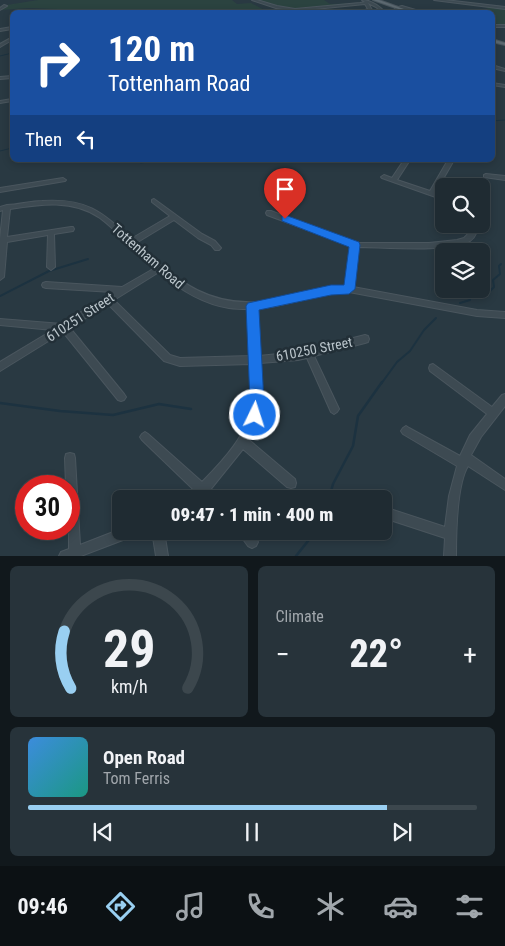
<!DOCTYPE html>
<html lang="en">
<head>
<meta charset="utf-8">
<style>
  body { margin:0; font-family:"Roboto Condensed",sans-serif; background:#27333a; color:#f1f3f6; height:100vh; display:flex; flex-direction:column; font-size:19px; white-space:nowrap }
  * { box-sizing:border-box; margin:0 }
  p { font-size:16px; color:#a1a7ac }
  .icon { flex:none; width:28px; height:28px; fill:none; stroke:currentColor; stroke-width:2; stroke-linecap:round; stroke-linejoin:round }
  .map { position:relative; height:556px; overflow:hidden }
  .side { display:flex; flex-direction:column; gap:10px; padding:10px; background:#11181c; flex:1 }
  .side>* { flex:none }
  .banner { position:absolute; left:10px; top:10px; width:485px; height:152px; border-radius:8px; box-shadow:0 2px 8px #0003,0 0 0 1px #3c474d; background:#1a4fa0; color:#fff; overflow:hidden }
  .buttons { position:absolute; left:435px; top:178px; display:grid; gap:10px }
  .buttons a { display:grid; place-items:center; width:55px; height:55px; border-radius:8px; background:#1f2b32; box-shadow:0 2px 8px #0003,0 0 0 1px #3c474d; font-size:25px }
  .speed { position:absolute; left:15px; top:475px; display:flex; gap:10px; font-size:25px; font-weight:700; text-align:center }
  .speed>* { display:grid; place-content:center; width:65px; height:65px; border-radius:50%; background:#1f2b32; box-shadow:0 2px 8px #0003,0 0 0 1px #3c474d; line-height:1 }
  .speed .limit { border:8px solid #d22; background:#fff; color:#111 }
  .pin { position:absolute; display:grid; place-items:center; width:42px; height:42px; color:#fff; margin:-51px -21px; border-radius:50% 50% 50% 0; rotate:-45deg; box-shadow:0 0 5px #0007 }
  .pin .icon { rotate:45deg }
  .me { position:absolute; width:55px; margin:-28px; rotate:4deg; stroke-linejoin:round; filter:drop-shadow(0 0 4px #0008) }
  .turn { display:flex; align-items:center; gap:18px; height:105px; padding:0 15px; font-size:22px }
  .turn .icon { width:65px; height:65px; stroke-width:2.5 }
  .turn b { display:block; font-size:35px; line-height:42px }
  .then { display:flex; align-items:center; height:48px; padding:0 15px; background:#0003; gap:10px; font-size:19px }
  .big { font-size:38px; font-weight:800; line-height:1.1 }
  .side .card { flex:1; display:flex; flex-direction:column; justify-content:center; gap:8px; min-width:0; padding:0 18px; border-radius:8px; background:#27333a }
  .side .dial { align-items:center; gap:0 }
  .dial svg { height:130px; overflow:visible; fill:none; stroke:#3c474d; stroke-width:7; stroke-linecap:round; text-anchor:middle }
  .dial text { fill:#f1f3f6; stroke:none }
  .song { display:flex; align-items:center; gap:15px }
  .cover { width:60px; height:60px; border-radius:8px; background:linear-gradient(135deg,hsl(210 70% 55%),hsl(170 70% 35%)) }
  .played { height:5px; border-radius:2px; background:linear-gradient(90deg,#99cff1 80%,#3c474d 80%) }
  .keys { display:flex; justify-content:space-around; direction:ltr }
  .heat { display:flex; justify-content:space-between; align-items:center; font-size:28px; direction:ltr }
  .side .tiles { flex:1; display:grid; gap:10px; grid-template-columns:1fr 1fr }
  .card:last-child { grid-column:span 2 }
  .trip { position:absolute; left:112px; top:490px; width:280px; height:50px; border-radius:8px; background:#1f2b32; box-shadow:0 2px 8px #0003,0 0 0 1px #3c474d; font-weight:800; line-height:50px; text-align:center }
  .tabs { display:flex; height:80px; justify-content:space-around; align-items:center; background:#0c1114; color:#a1a7ac }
  .tabs .icon { width:35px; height:35px }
  .tabs .on { color:#99cff1 }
  .tabs b { font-size:22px; color:#f1f3f6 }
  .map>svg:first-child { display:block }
</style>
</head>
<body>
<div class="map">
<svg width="505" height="556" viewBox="0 0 505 556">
  <rect width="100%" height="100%" fill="#293942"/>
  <g fill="#2b4340">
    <polygon points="38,0 232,0 237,4 251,3 268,12 88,12 85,9 74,12 56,12 57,9 29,8 0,10 7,5"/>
    <polygon points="258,0 324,0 330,4 362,3 290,9"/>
    <polygon points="486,7 505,9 505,25 493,23 492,12 488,12 489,10"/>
  </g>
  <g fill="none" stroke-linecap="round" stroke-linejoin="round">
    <g stroke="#1c3240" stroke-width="1">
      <polyline points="0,56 12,53"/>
      <polyline points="492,121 505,120"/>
      <polyline points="0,151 12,148"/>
      <polyline points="133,160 141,163 161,160"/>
    </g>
    <g stroke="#1c3240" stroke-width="2">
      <polyline points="0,296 49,271 88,259"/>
      <polyline points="460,303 470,300 471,292 488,293 494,287 493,280 500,274 499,266 501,264"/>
      <polyline points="381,384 397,362 410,351 424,330 436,318"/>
    </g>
    <g stroke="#1c3240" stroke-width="2.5">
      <polyline points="0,403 60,411 113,415 159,404 191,409"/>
      <polyline points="299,492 304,496"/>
      <polyline points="329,499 333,484 353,446 358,416 382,382"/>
      <polyline points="296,556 316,531"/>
    </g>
    <defs>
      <g id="minor">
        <path d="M252 0H257L277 6 295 9 360 3 365 2 362 0C371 0 379 6 385 12H382L376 7 368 3 372 10 364 12H360L368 9 365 4 295 11 276 8Z"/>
        <polygon points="434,0 445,0 505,7 505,9"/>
        <polygon points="4,5 7,6 0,10 0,8"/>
        <path d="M402 6 419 11 420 12C412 13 405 7 397 9L395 8Z"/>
        <rect x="492" y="25" width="13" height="2"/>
        <polygon points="12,27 12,29 0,31 0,29"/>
        <polygon points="11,38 12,38 12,40 0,47 0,44"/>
        <polygon points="492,65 505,69 505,71 492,68"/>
        <polygon points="12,76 12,78 0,79 0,77"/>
        <polygon points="492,83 505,85 505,87 492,85"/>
        <polygon points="12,99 12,101 0,103 0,101"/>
        <polygon points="404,160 410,160 397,180 430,191 448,160 454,160 435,193 444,196 444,200 382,178 381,177 384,175 392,178"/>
        <polygon points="486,174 505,176 505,180 484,177 484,175"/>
        <polygon points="63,178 66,180 65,181 0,192 0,188"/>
        <path d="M154 199 202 234 215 241 221 248 219 250H215L211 245 198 238 174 220 136 243C178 282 212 311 274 300 298 296 321 289 346 286L351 246 267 215 266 213 267 211H271L355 243H429L457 240 464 238 467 235 470 231 471 224H477C478 230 476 237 470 241 452 253 382 247 358 247L353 287 477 310 505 312V318L477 316 349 292 324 295 276 306 257 309 259 356 298 352 365 335 368 336 369 339 368 342 365 343 314 356 339 409 337 412 334 414 331 412 307 358 298 360 260 363C261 391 264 416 249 440L295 479 296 483 295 487 291 488 287 487 243 449 210 490 216 495 217 499H204L202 497 201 499H188L189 495 194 490 142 440 140 437 142 434 145 432 148 434 202 482C222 462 250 432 252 403 253 390 251 377 251 364L180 366 164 361 108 304 70 328 124 394 126 397 124 400 121 401 118 400 63 332 0 371V362L53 330 0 325V319L62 324 113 292 46 288 43 287 42 285 43 283 46 282 122 287 155 268C136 253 120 233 100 218 73 199 40 204 10 209L7 237 71 227H73L74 229 73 231 54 234 55 267 51 270 47 267 48 235 7 242 4 277 0 280V239L3 210 0 211V207L7 205C18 205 30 201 42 201 86 198 101 211 131 239L170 216 152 202V200ZM159 272C179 289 203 304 229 308 236 309 243 309 249 309L251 356 180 358 170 355 114 300Z"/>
        <path d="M433 364 492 407 502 395 505 394V406L481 437 471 455 505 479V490L468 466C457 484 456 534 456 556H444L445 538 384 518V507L445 527 449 496 457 466 403 434 401 431 403 428 406 426 409 428 460 456 470 435 487 414 430 371 429 368 430 365Z"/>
        <polygon points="70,453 74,454 75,458 80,545 121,529 121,531 138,531 136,535 81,556 59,556 61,552 69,549 69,486 66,486 65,458 66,454"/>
        <polygon points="152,531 164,531 168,556 156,556"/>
        <polygon points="237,531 251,531 258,542 256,546 252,548 248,546"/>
      </g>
      <g id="major">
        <polygon points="373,0 379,0 412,12 407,12"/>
        <polygon points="492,39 505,43 505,45 492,42"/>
      </g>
    </defs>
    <use href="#minor" stroke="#4a565e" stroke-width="2"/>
    <use href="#major" stroke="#4a565e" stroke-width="2"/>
    <use href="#minor" fill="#3d4a52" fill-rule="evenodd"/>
    <use href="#major" fill="#5c6971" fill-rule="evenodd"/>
  </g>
  <polygon fill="#1a73e8" stroke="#114b97" points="285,215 359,242 360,245 355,289 349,294 331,295 259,310 264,402 260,420 255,422 250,420 248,415 250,402 246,306 248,303 331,285 344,285 349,247 282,221 282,216"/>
  <g text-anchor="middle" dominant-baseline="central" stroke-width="5" stroke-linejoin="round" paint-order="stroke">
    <g font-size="14" fill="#bac5cb" stroke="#222f37">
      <text transform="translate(148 256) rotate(41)">Tottenham Road</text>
      <text transform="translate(80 317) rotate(-33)">610251 Street</text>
      <text transform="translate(314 349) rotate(-11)">610250 Street</text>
    </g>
  </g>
</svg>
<div class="buttons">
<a><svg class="icon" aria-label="search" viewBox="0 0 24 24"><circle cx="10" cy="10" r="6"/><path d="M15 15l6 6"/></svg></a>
<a><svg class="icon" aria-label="layers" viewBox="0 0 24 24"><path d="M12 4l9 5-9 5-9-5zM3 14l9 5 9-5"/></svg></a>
</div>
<div class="speed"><div class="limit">30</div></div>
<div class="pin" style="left:285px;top:219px;background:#d93025"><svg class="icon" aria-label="arrive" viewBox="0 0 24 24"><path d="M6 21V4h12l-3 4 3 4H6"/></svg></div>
<svg class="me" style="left:255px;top:415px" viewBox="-20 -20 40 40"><circle r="17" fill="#1a73e8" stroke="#fff" stroke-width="3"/><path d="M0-11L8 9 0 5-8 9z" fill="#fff"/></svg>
<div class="trip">09:47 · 1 min · 400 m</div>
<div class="banner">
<div class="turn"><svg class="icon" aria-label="right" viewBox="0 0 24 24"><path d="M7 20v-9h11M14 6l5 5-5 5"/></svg><div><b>120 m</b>Tottenham Road</div></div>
<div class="then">Then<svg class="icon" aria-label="left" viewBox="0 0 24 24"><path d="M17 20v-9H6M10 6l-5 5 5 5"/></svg></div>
</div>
</div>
<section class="side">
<div class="tiles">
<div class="card dial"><svg viewBox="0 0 100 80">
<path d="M14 69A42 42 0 1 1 86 69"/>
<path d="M14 69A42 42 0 0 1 10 34" stroke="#99cff1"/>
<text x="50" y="56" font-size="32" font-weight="700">29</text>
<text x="50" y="72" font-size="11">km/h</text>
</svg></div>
<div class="card"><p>Climate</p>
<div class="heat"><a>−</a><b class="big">22°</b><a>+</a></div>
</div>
<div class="card">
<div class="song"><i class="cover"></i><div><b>Open Road</b><p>Tom Ferris</p></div></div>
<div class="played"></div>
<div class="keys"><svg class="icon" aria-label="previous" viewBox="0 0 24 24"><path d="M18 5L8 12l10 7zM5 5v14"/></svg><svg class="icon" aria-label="pause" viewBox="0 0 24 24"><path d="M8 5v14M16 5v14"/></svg><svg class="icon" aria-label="next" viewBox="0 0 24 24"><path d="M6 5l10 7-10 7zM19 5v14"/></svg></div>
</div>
</div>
</section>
<nav class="tabs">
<b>09:46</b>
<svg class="icon on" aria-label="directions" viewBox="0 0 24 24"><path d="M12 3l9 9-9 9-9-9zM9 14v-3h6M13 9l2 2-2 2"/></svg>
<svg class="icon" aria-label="music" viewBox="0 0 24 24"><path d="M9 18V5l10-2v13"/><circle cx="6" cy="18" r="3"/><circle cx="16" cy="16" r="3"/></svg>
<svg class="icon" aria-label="phone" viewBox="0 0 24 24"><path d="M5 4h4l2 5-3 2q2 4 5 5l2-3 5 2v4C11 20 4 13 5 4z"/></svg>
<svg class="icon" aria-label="climate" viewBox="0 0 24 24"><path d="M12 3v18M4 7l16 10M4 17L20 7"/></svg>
<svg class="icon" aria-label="car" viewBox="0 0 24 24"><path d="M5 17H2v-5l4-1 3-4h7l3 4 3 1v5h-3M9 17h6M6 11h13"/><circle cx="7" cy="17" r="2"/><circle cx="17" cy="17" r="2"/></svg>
<svg class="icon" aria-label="filters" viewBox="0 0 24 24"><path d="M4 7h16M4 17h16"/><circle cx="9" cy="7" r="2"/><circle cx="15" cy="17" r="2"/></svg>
</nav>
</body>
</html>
